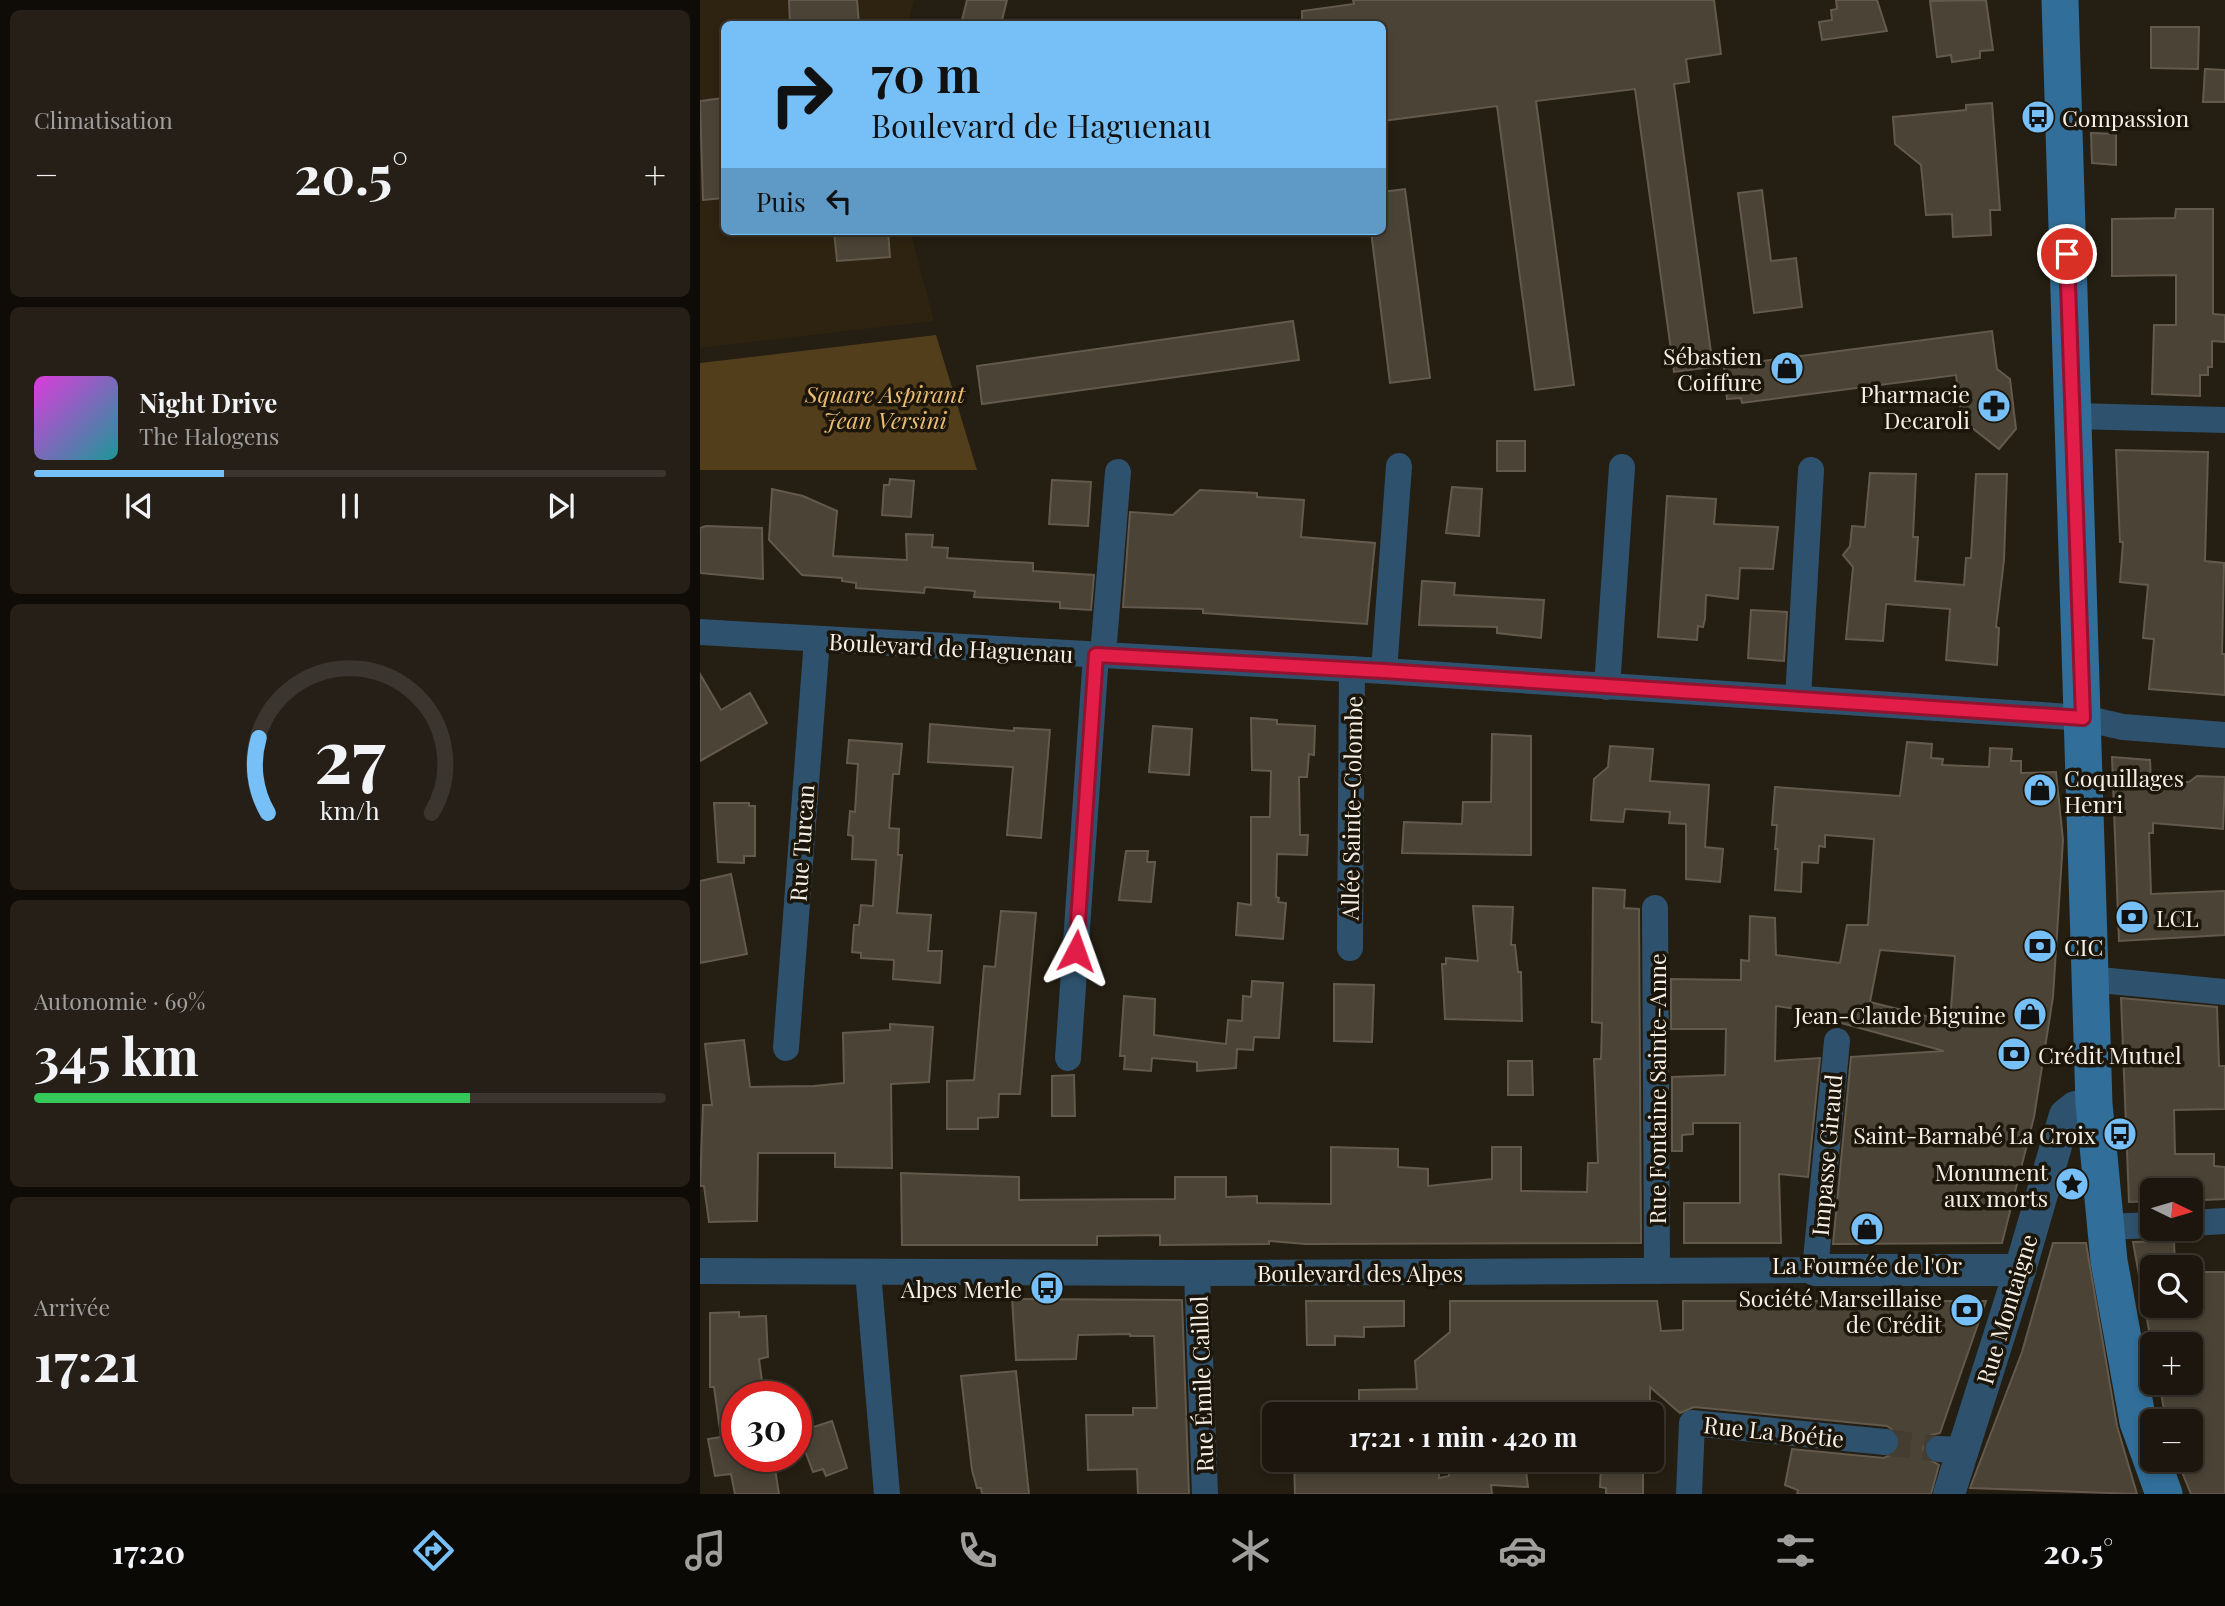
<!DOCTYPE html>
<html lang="fr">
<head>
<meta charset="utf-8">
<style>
  body { margin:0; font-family:"Playfair Display",serif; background:#251f17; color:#f1f3f6; height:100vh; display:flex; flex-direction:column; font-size:26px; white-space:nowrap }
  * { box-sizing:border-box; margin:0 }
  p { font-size:23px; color:#a09f9e }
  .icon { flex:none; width:38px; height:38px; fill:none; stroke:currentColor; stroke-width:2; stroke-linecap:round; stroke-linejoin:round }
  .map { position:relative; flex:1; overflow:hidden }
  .details { display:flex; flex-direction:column; gap:10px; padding:10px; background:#0f0c08; width:700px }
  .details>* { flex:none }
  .banner { position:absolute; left:21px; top:21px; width:665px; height:214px; border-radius:10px; box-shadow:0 4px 10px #0003,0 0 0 2px #3a352e; background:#77c0f7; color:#111; overflow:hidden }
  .needle { width:46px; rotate:95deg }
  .tools { position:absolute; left:1440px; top:1178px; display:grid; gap:14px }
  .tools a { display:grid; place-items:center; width:63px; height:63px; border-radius:10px; background:#1c160e; box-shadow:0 4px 10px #0003,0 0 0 2px #3a352e; font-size:35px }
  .speed { position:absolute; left:21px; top:1381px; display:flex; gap:14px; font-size:35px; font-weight:700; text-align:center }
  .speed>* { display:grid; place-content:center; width:91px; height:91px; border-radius:50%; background:#1c160e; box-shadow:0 4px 10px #0003,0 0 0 2px #3a352e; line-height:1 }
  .speed .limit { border:10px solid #d22; background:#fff; color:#111 }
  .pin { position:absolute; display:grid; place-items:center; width:60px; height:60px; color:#fff; margin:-30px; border:4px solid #fff; border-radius:50%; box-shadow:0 2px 7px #0007 }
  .me { position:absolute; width:77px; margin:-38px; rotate:4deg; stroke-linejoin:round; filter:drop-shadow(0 0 5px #0008) }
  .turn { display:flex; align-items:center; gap:24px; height:147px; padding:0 35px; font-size:32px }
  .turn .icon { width:91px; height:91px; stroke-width:2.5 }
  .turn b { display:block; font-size:49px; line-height:60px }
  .then { display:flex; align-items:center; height:66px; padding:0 35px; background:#0003; gap:14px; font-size:26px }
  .big { font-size:52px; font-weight:700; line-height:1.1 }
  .details .card { flex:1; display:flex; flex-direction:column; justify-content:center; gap:10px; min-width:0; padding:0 24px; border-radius:10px; background:#251f17 }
  .details .dial { align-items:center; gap:0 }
  .dial svg { height:182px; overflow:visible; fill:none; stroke:#3a352e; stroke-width:7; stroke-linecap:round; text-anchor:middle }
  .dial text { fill:#f1f3f6; stroke:none }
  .song { display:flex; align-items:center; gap:21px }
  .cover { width:84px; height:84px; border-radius:10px; background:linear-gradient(135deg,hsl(300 70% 55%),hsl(180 70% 35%)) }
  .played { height:7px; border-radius:4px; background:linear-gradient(90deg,#77c0f7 30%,#3a352e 30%) }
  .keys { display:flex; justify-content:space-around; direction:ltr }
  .heat { display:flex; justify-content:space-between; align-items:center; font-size:38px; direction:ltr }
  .charge { height:10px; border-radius:5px; background:linear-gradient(90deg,#34c759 69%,#3a352e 0) }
  .trip { position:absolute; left:562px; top:1402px; width:402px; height:70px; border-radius:10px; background:#1c160e; box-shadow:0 4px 10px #0003,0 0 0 2px #3a352e; font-weight:700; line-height:70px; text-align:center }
  .menu { display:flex; height:112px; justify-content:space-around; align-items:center; background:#0b0906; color:#a09f9e }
  .menu .icon { width:49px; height:49px }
  .menu .selected { color:#77c0f7 }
  .menu b { font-size:32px; color:#f1f3f6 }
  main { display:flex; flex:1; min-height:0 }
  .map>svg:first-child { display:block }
</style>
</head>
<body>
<main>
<section class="details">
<div class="card"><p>Climatisation</p>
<div class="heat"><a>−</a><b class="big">20.5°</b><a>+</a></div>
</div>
<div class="card">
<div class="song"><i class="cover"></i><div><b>Night Drive</b><p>The Halogens</p></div></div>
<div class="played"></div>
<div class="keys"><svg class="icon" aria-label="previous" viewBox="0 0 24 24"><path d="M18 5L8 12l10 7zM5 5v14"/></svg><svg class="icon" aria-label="pause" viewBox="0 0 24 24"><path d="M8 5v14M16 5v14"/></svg><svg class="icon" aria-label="next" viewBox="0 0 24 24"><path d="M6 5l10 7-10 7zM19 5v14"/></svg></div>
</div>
<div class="card dial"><svg viewBox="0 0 100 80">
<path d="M14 69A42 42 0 1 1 86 69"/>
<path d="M14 69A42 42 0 0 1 10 36" stroke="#77c0f7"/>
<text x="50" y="56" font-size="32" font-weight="700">27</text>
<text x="50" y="72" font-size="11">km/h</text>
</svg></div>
<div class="card"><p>Autonomie · 69%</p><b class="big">345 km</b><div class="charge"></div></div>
<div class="card"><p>Arrivée</p><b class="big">17:21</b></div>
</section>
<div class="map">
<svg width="1525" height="1494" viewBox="0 0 1525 1494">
  <rect width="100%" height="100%" fill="#251e12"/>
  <polygon fill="#2e2311" points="0,0 214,0 208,24 24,24 24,231 210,231 234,321 0,348"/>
  <polygon fill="#523e1b" points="236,335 277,470 0,470 0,363"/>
  <g fill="#4b4336" stroke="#635a4d" stroke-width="2" fill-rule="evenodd">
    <polygon points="89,0 157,0 159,24 90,24"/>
    <polygon points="267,0 307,0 301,24 261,24"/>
    <polygon points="653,0 1014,0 1021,54 986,59 989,82 974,84 1013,367 974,372 935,89 836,101 874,385 835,390 797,106 682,121 682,24 602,24 602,11 654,4"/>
    <polygon points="1136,0 1177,0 1187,31 1122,40 1119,22 1132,20 1131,10 1137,9"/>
    <polygon points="1286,0 1293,50 1280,51 1280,58 1252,62 1251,55 1237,57 1230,1"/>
    <polygon points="1451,27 1499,27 1498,69 1451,68"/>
    <polygon points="1505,69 1525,70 1525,102 1503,102"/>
    <polygon points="24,98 24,198 3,200 0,101"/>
    <polygon points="1292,103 1300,210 1290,210 1291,235 1253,237 1252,214 1226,215 1221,165 1195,144 1193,117 1266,110 1266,105"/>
    <polygon points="1391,133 1416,134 1416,165 1392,163"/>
    <polygon points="705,189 730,378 690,383 671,231 682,231 682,192"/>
    <polygon points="1062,190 1071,261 1096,258 1102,307 1054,313 1038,193"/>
    <polygon points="1476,209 1513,209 1513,314 1525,315 1525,342 1512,341 1512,367 1508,367 1508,375 1500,375 1500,396 1452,394 1454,325 1476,325 1476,275 1412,276 1412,219 1475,218"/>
    <polygon points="134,231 188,231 190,257 137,261"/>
    <polygon points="593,321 599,360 282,404 277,366"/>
    <polygon points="1292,331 1297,369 1310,379 1316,429 1299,449 1262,420 1256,375 1042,403 1041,398 1027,399 1024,366"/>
    <rect x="797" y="441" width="28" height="30"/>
    <polygon points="1416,450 1508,452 1505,561 1524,563 1522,654 1525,654 1525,695 1449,689 1454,639 1443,638 1448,585 1420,582 1423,542 1420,542"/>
    <polygon points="1170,473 1216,474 1213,537 1218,537 1215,581 1264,585 1266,558 1271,558 1276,474 1307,474 1304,560 1296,627 1299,628 1297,665 1246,660 1250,609 1186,604 1183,641 1146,639 1153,567 1143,555 1150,546 1152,526 1165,527"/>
    <polygon points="190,479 214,481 211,517 182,515 184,485 189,485"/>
    <polygon points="352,480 391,482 388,526 349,524"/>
    <polygon points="752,487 782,489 779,536 746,533"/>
    <polygon points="72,489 103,496 137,511 133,556 207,560 206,534 233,535 232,547 248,548 247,558 333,563 333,571 394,575 391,610 360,608 360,602 274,597 275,591 225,587 224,593 156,588 156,583 142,581 142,578 102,575 69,540"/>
    <polygon points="500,490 557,493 557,497 604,500 601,537 675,543 667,624 503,613 503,609 423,607 430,512 473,515"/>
    <polygon points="967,496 1016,499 1014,524 1078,527 1073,569 1040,568 1038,599 1006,595 1005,619 1003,627 998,626 997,640 958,637"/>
    <polygon points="6,526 62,528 63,579 0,573 0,528"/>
    <polygon points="722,581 755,583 754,595 844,600 841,638 797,633 797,627 719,625"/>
    <polygon points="1051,610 1087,612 1084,661 1048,658"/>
    <polygon points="0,674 21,710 50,693 67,723 0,761"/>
    <polygon points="551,718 577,720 577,724 615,726 614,755 609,754 607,777 599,777 600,835 608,835 607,855 577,854 576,897 579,898 578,902 586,903 583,939 536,935 538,903 551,905 551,817 570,817 571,771 552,770"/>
    <polygon points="230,724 314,731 314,728 350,730 341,838 307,835 313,767 228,762"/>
    <polygon points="453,726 492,729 489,775 449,772"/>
    <polygon points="792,734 831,736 831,855 702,853 704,822 762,824 763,802 791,802"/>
    <polygon points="149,740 202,744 199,774 193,774 189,828 199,829 198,855 202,855 197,913 231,915 228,951 242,951 240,983 193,979 194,960 161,958 161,953 152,952 154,925 159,925 161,905 173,906 176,860 152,859 153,836 148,835 150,811 155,812 158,764 147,763"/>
    <path d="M1207 742 1232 744 1231 758 1243 759 1242 765 1289 767 1290 748 1312 749 1311 761H1321V773L1356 772 1363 840 1353 997 1334 1117 1302 1243 1133 1244 1151 1057 1244 1051 1130 1020 1131 1014 1076 1006 1075 1061 1120 1058 1108 1177 1079 1174 1081 1243H984V1203H1040V1123H993V1134L982 1135V1151H972V1077L1025 1075 1026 1029H971V979L1041 980V960L1049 961 1050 916 1075 918 1076 955 1140 963 1147 925H1168L1174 839 1125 835V847L1119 846 1118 863 1102 862 1101 892 1075 890 1078 849H1075L1077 825H1072L1075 787 1200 796ZM1180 950 1255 956 1250 1022 1170 1002Z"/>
    <polygon points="910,746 953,749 950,781 1009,785 1005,847 1023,849 1020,882 986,879 986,824 969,823 970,812 925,809 923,822 891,820 894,779 908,767"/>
    <polygon points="1412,757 1450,760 1451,782 1489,782 1497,776 1525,777 1523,829 1453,823 1453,833 1449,833 1451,894 1525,891 1525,935 1419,941"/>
    <polygon points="14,803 49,803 49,806 55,806 55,856 44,856 44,863 18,862"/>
    <polygon points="426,851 448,851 447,862 455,862 451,902 419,900"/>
    <polygon points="31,874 47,954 0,963 0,881"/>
    <polygon points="893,888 925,890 924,908 939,909 941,1243 605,1244 569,1241 569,1244 460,1245 460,1235 397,1236 397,1245 202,1245 201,1173 319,1177 319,1200 475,1199 475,1177 526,1177 526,1197 557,1196 557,1203 631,1204 631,1147 698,1149 698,1167 728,1169 728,1186 792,1179 792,1147 821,1147 821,1191 887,1192 888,1163 898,1163 894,1059 901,1059 902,1023 892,1022"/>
    <polygon points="773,906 813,907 811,945 815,945 818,972 821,972 822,1021 745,1019 742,964 746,964 746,958 778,961"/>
    <polygon points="301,911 336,913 320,1094 299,1094 298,1117 278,1118 278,1129 247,1129 247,1081 274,1080 284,966 295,967"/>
    <polygon points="552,981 583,983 579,1038 554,1037 553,1050 537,1049 536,1068 497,1071 497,1062 452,1058 451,1071 424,1069 425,1056 420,1056 424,996 455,999 454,1035 526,1044 528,1020 542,1021 543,996 551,997"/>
    <polygon points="634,984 674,985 672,1042 634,1041"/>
    <polygon points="1421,998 1517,1007 1519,1066 1525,1066 1525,1109 1474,1110 1475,1154 1514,1154 1514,1166 1525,1167 1525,1199 1504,1200 1504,1190 1452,1190 1452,1201 1429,1202"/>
    <polygon points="190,1024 233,1027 229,1082 191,1084 192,1168 135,1167 135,1153 58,1153 57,1221 9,1222 4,1186 0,1186 3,1105 12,1105 5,1044 44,1040 50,1087 114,1086 144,1083 143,1033 190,1030"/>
    <polygon points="808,1061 832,1061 833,1095 808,1095"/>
    <polygon points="374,1075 375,1116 352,1116 352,1076"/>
    <polygon points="1474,1241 1475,1267 1452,1267 1452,1306 1491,1306 1491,1272 1525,1272 1525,1494 1491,1494 1477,1460 1491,1460 1491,1421 1466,1421 1459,1382 1491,1382 1491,1344 1452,1344 1452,1347 1433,1242"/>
    <polygon points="1353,1243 1386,1243 1417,1426 1437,1494 1270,1488 1322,1352"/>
    <polygon points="312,1299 482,1300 489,1494 438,1494 437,1469 388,1470 386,1415 433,1415 433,1408 457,1408 454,1336 430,1336 430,1334 378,1335 376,1359 316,1360"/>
    <polygon points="606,1301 704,1301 704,1326 664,1327 664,1337 635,1336 635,1345 607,1345"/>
    <polygon points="750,1301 957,1301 961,1331 983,1330 983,1301 1286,1301 1240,1433 1231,1435 1223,1448 1225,1457 1239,1465 1231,1494 1097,1494 1098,1490 1085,1485 1092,1449 1184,1458 1198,1451 1199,1435 1187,1426 994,1407 980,1413 950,1387 950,1410 876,1402 876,1414 807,1414 806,1406 766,1409 766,1414 659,1414 659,1390 717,1389 715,1361 750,1332"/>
    <polygon points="39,1312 39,1317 66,1316 68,1357 59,1359 64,1396 37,1396 37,1456 73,1456 79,1494 35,1494 31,1474 15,1476 8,1439 21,1437 14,1387 10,1387 10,1313"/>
    <polygon points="316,1371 329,1494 282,1494 281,1488 277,1488 272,1470 261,1376"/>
    <polygon points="132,1421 147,1468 126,1476 123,1469 113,1472 98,1432"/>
    <polygon points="594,1460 739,1460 739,1478 749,1476 749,1471 825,1462 828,1487 791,1485 792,1494 595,1494"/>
    <polygon points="907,1460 943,1460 943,1494 906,1494 906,1488 900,1487 901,1467 907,1468"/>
  </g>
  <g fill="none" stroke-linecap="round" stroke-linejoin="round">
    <polyline stroke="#443d32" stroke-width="26" stroke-dasharray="26 13" stroke-linecap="butt" points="1185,1442 1239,1449"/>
    <g stroke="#2e526d" stroke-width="26">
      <polyline points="1373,416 1525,420"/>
      <polyline points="0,632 684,671 1341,715 1383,718 1423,727 1525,735"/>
      <polyline points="403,655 418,472"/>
      <polyline points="684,671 699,466"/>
      <polyline points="907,687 922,467"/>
      <polyline points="1098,698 1111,470"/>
      <polyline points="955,908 957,1271"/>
      <polyline points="650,948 652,669"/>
      <polyline points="1389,979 1525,992"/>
      <polyline points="86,1048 117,639"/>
      <polyline points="368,1058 396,655"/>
      <polyline points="1491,1223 1525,1221"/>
      <polyline points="1405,1227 1452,1225"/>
      <polyline points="0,1271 497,1273 1115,1270 1137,1041"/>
      <polyline points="168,1272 187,1494"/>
      <polyline points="497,1273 505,1494"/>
      <polyline points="1239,1449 1262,1450"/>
      <polyline points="989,1494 992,1423 1185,1442"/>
    </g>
    <g stroke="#2e526d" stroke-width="32">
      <polyline points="1115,1270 1320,1270"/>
      <polyline points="1249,1494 1320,1270 1365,1115 1375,1107 1394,1104"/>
    </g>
    <polyline stroke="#316e99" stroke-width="37" points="1360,0 1394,1104 1409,1261 1438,1422 1464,1494"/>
  </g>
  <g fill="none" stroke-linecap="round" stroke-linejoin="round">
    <defs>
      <polyline id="route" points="376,951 396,655 684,671 1383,718 1367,254"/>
    </defs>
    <use href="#route" stroke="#92132f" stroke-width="18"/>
    <use href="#route" stroke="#e11d48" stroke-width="12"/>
  </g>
  <defs>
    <symbol id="bus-disc" viewBox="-11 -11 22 22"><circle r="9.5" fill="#77c0f7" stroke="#1c1509"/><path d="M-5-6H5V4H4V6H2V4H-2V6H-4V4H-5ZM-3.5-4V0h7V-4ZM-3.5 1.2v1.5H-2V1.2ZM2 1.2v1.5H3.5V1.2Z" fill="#111"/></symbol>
    <symbol id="shop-disc" viewBox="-11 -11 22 22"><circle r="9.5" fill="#77c0f7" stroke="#1c1509"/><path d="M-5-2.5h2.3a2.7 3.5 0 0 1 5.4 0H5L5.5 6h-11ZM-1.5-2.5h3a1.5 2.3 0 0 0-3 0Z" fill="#111"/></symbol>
    <symbol id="pharmacy-disc" viewBox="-11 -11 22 22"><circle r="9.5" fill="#77c0f7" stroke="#1c1509"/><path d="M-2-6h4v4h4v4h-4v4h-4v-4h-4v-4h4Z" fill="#111"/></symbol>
    <symbol id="bank-disc" viewBox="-11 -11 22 22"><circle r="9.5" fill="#77c0f7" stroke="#1c1509"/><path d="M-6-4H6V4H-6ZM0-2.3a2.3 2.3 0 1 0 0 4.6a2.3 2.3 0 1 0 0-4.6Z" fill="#111"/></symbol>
    <symbol id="sight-disc" viewBox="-11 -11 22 22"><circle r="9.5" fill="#77c0f7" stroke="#1c1509"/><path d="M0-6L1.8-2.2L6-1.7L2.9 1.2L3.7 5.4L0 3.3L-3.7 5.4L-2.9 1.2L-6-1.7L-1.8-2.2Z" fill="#111"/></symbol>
  </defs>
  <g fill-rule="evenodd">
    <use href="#bus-disc" x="1319" y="98" width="38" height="38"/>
    <use href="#shop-disc" x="1068" y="349" width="38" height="38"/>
    <use href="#pharmacy-disc" x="1275" y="387" width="38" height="38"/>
    <use href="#shop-disc" x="1321" y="771" width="38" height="38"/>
    <use href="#bank-disc" x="1413" y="898" width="38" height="38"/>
    <use href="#bank-disc" x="1321" y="927" width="38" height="38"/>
    <use href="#shop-disc" x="1311" y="995" width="38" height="38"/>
    <use href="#bank-disc" x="1295" y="1035" width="38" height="38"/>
    <use href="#bus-disc" x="1401" y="1115" width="38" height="38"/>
    <use href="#sight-disc" x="1353" y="1165" width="38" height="38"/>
    <use href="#shop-disc" x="1148" y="1210" width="38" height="38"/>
    <use href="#bus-disc" x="328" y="1269" width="38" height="38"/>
    <use href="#bank-disc" x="1248" y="1291" width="38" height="38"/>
  </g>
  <g text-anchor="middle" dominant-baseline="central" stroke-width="7" stroke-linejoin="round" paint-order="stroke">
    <g font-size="23" fill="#f4efe7" stroke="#1c1509" text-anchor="end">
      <text x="1362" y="117" text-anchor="start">Compassion</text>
      <text x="1062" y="355">Sébastien<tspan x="1062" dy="26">Coiffure</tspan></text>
      <text x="1270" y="393">Pharmacie<tspan x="1270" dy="26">Decaroli</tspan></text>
      <text x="1364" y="777" text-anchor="start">Coquillages<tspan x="1364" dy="26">Henri</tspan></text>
      <text x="1456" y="917" text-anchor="start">LCL</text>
      <text x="1364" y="946" text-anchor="start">CIC</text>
      <text x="1306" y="1014">Jean-Claude Biguine</text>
      <text x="1338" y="1054" text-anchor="start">Crédit Mutuel</text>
      <text x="1396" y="1134">Saint-Barnabé La Croix</text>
      <text x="1348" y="1171">Monument<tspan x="1348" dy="26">aux morts</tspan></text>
      <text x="1167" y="1264" text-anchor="middle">La Fournée de l'Or</text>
      <text x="322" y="1288">Alpes Merle</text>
      <text x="1242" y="1297">Société Marseillaise<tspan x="1242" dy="26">de Crédit</tspan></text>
    </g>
    <g font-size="23" font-style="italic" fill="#ebbe73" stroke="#1c1509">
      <text x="185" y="393">Square Aspirant<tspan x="185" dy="26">Jean Versini</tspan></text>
    </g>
    <g font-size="23" fill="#f4efe7" stroke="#1c1509">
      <text transform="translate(251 647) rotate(3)">Boulevard de Haguenau</text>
      <text transform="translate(651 808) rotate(-89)">Allée Sainte-Colombe</text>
      <text transform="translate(101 843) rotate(-86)">Rue Turcan</text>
      <text transform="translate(956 1089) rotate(-90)">Rue Fontaine Sainte-Anne</text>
      <text transform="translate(1126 1155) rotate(-85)">Impasse Giraud</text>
      <text x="660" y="1272">Boulevard des Alpes</text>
      <text transform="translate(1306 1309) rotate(-73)">Rue Montaigne</text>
      <text transform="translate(501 1384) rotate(-92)">Rue Émile Caillol</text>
      <text transform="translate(1074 1431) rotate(6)">Rue La Boétie</text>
    </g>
  </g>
</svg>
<div class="tools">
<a><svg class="needle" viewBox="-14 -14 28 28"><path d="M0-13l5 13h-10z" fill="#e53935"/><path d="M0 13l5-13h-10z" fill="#a09f9e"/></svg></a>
<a><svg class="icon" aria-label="search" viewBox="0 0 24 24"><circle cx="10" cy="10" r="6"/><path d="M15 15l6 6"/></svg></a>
<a>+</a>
<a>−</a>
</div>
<div class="speed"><div class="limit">30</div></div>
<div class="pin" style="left:1367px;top:254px;background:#d93025"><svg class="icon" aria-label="arrive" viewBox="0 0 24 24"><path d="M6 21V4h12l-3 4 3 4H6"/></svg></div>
<svg class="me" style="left:376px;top:951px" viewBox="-20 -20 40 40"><path d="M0-17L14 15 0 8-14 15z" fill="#e11d48" stroke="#fff" stroke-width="4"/></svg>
<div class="trip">17:21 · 1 min · 420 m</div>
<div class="banner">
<div class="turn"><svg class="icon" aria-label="right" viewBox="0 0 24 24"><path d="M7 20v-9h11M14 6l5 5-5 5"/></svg><div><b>70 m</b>Boulevard de Haguenau</div></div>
<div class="then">Puis<svg class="icon" aria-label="left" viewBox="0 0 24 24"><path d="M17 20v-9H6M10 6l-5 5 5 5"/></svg></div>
</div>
</div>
</main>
<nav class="menu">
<b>17:20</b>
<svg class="icon selected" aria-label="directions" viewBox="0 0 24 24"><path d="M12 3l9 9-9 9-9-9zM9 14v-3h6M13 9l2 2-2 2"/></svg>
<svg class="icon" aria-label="music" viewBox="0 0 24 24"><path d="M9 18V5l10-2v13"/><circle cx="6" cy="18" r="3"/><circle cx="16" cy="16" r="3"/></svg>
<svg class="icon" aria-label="phone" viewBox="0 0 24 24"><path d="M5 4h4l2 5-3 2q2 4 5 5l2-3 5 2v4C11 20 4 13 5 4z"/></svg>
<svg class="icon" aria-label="climate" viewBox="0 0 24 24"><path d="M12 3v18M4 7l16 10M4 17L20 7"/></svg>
<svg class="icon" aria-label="car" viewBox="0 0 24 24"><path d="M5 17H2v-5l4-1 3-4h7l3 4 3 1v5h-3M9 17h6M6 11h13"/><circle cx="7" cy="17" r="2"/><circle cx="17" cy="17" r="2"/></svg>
<svg class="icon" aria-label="filters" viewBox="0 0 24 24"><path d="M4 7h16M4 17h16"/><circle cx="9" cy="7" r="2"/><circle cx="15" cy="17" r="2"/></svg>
<b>20.5°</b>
</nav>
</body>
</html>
